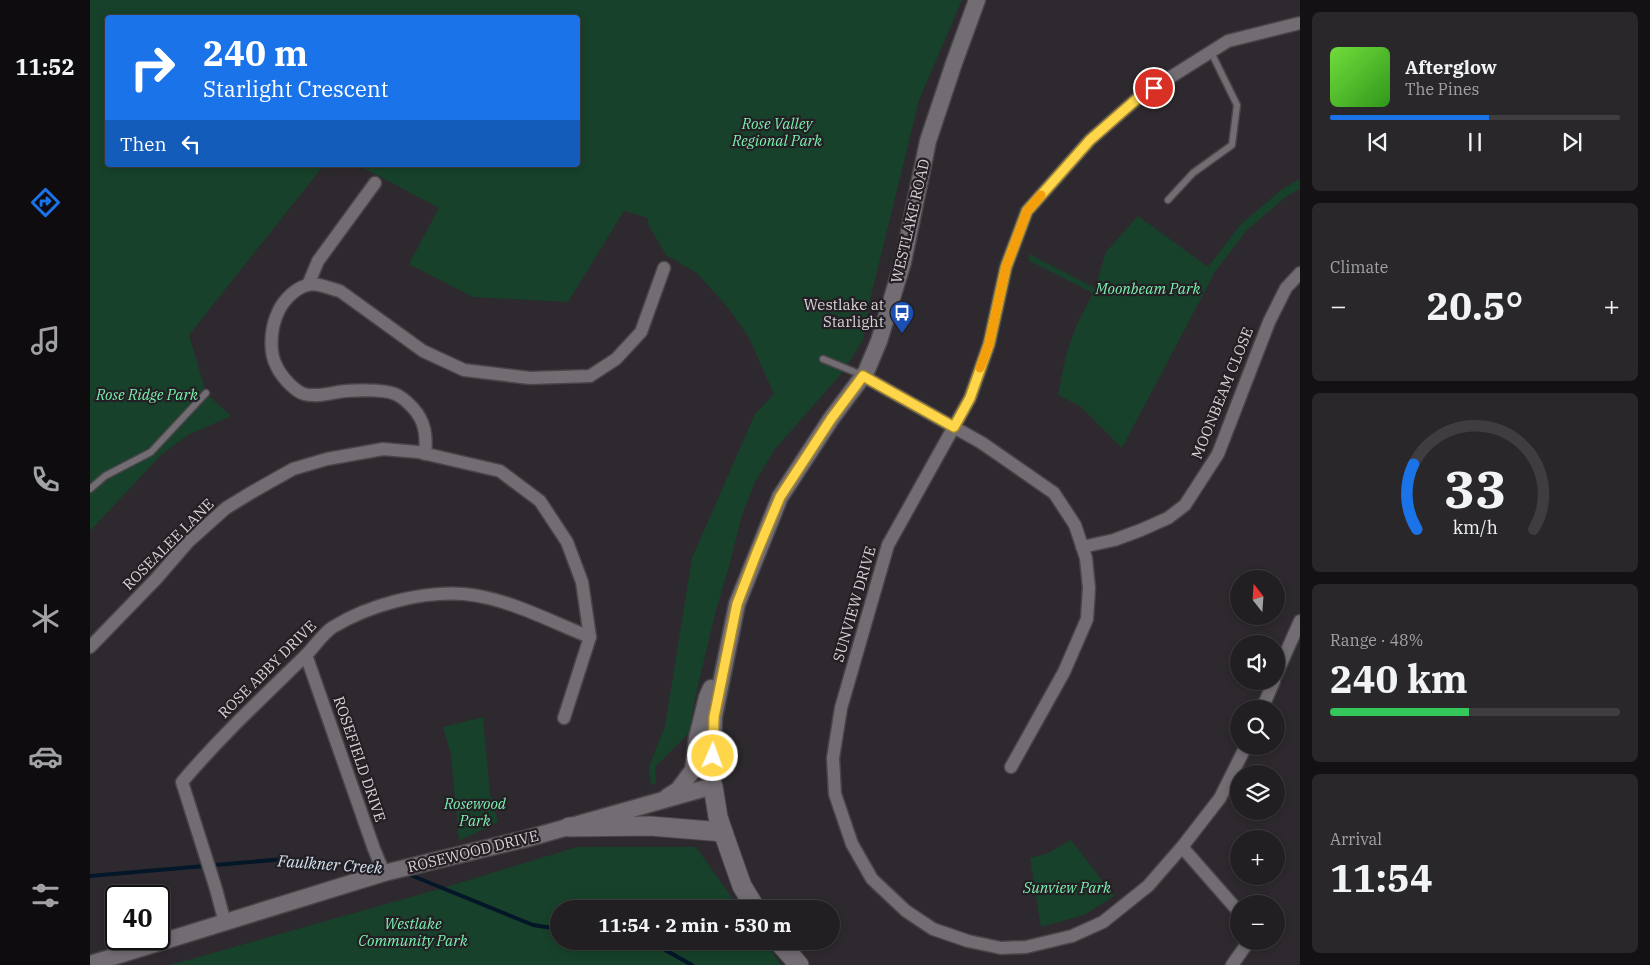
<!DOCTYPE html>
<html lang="en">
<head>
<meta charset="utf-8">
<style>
  body { margin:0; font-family:"IBM Plex Serif",serif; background:#2a272a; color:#f1f3f6; height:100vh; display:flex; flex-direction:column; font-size:19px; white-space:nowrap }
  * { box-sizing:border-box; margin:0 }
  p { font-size:16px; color:#a2a2a5 }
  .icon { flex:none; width:28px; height:28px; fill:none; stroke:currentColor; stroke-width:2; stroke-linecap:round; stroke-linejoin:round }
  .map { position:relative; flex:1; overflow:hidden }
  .details { display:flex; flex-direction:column; gap:12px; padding:12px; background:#131113; width:350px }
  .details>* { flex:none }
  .top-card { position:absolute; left:15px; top:15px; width:475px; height:152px; border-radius:5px; box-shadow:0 2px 8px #0003,0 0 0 1px #3f3d40; background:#1a73e8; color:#fff; overflow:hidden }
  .needle { width:32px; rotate:343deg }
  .buttons { position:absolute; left:1140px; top:570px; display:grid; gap:10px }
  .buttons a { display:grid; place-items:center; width:55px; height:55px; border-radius:50%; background:#221f22; box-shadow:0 2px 8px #0003,0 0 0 1px #3f3d40; font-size:25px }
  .speed { position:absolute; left:15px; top:885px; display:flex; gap:10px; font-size:25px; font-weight:700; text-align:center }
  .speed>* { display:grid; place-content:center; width:65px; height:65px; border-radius:50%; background:#221f22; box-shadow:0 2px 8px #0003,0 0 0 1px #3f3d40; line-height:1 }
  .speed .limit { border:2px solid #111; border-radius:8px; background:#fff; color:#111 }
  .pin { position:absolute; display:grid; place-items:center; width:42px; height:42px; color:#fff; margin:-21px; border:2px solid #fff; border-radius:50%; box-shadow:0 1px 5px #0007 }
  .me { position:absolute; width:55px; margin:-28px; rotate:2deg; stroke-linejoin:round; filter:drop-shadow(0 0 4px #0008) }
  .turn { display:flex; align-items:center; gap:18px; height:105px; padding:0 15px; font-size:22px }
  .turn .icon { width:65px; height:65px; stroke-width:2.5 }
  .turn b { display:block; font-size:35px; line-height:42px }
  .then { display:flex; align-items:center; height:48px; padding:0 15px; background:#0003; gap:10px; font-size:19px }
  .big { font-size:38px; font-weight:700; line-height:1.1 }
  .details .tile { flex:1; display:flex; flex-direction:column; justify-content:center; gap:8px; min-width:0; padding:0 18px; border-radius:8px; background:#2a272a }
  .details .dial { align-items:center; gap:0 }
  .dial svg { height:130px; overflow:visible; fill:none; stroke:#3f3d40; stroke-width:7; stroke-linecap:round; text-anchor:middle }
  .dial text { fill:#f1f3f6; stroke:none }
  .song { display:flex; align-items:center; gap:15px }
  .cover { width:60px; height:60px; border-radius:8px; background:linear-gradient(135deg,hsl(100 70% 55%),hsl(110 70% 35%)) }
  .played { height:5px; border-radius:2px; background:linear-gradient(90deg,#1a73e8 55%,#3f3d40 55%) }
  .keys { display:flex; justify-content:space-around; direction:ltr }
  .heat { display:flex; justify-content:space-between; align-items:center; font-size:28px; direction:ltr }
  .charge { height:8px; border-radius:4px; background:linear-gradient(90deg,#34c759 48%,#3f3d40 0) }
  .trip { position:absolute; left:460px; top:900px; width:290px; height:50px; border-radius:25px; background:#221f22; box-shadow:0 2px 8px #0003,0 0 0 1px #3f3d40; font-weight:700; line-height:50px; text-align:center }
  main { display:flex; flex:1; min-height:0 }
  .dock { display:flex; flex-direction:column; width:90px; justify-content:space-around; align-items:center; background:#0e0c0e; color:#a2a2a5 }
  .dock .icon { width:35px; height:35px }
  .dock .active { color:#1a73e8 }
  .dock b { font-size:22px; color:#f1f3f6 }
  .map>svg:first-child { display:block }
</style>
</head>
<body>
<main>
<nav class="dock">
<b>11:52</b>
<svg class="icon active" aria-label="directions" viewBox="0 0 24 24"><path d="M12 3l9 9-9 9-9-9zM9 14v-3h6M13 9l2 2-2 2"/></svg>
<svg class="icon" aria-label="music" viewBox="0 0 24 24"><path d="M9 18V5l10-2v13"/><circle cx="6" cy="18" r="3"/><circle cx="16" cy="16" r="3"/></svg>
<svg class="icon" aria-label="phone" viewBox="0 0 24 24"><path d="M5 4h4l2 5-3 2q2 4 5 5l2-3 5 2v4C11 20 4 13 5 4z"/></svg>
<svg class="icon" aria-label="climate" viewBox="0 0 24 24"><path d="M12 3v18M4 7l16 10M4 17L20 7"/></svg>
<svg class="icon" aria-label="car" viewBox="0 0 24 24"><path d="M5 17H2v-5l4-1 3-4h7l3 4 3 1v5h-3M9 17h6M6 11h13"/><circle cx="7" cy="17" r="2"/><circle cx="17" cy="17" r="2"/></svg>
<svg class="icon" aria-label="filters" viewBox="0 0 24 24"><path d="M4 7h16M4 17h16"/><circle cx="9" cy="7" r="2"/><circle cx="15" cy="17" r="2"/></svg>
</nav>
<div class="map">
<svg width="1210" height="965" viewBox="0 0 1210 965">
  <rect width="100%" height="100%" fill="#2e292e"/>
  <g fill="#17412a">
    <polygon points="0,0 872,0 829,100 780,300 773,340 753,372 685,449 665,482 652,515 639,567 626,610 604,702 600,732 565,767 566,784 561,785 559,767 575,726 602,558 665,414 684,394 659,338 639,309 607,273 576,255 558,224 558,218 534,211 478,302 383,297 319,264 349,208 268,165 488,165 488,18 18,18 18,165 234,165 99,335 116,393 141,416 98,435 71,455 0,531"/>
    <polygon points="1210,179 1210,189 1197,196 1157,230 1125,272 1032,448 990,406 968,395 976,355 987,324 1003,293 938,260 939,254 1005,288 1016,252 1048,216 1118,267 1150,225 1191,190"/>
    <polygon points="393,717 400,794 408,822 369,841 361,755 353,727"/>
    <polygon points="981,840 1024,896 994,915 951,927 940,858 956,854"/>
    <polygon points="487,847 606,847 650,909 469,909 469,941 674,941 691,965 80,965 346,890"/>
  </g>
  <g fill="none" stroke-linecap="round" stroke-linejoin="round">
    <g stroke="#031729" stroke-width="4">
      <polyline points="318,874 443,925 469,929"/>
      <polyline points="0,876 194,859 289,868"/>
      <polyline points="559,941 602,965"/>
    </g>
    <defs>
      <g id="service">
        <polyline points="1078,200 1103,173 1142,145 1147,105 1121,52"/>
        <polyline points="733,359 772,375"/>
        <polyline points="0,489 15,476 61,452 116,393"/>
      </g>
      <g id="minor">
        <polyline points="218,285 228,261 285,183"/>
        <polyline points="773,376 892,443 964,493 985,525 996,558 999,588 997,619 974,672 921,767"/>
        <path d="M335 454C337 436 335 421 323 408 317 402 313 397 305 394 294 389 261 390 248 392 238 394 225 397 214 394 204 391 190 375 186 365 179 352 181 330 186 317 191 303 202 290 217 285 226 282 241 289 250 291L333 351 374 370 440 378 500 376 526 359 551 332 574 268"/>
        <polyline points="992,547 1024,540 1051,530 1078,518 1095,505 1128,454 1179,322 1196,288 1210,273"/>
        <polyline points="0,647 66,579 98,542 136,508 164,491 203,469 237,459 293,449 328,452 410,471 450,501 477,542 492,582 500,637 474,718"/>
        <polyline points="216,655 284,849 294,873"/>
        <polyline points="1186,675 1210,621"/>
        <polyline points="1172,709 1184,681"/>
        <polyline points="1156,746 1130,798 1092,847 1058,886 1013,922 982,936 936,947 911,948 878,941 843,929 816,911 782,879 762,844 745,794 743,758 751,708 798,545 880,398 899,344 916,267 937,211 1000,140 1049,97 1138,41 1210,23"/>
        <polyline points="1092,847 1149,912"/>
        <path d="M135 923 126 889 92 782C130 737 172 698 214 657 224 648 232 634 243 627 279 605 331 591 374 594 418 598 459 621 500 637"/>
        <polyline points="1142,965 1159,941"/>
      </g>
      <g id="tertiary">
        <polyline points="577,797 588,790 603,770 607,738 617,697 621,688"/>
        <polyline points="0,964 294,873 439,838 623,786 622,775 624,717 647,604 690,497 741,419 776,372 789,341 813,262 838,141 864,63 887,0"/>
      </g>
      <g id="secondary">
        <polyline points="623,786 628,817 633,832 652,886 666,909"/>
        <polyline points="479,827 560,826 633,832"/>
        <polyline points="688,941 709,965"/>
      </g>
    </defs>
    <use href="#service" stroke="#484448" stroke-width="9"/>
    <use href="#minor" stroke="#484448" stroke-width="15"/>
    <use href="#tertiary" stroke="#484448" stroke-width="19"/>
    <use href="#secondary" stroke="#484448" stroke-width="21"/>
    <use href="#service" stroke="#726c73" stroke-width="6"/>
    <use href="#minor" stroke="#726c73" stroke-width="12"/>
    <use href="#tertiary" stroke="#726c73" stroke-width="16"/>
    <use href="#secondary" stroke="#726c73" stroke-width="19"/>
  </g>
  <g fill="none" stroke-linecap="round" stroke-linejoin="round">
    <defs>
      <polyline id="route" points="623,756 624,717 647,604 667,552 690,497 741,419 773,376 864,427 880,398 899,344 916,267 937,211 1000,140 1049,97 1064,88"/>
    </defs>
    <use href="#route" stroke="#a68a30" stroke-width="12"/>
    <use href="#route" stroke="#ffd54a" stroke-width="9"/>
    <polyline stroke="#f59e0b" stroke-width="9" points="890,368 899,344 916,267 937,211 951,195"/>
  </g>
  <defs>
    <symbol id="bus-pin" viewBox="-11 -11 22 30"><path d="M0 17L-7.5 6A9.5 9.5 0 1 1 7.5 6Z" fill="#1a4fb4" stroke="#241f24"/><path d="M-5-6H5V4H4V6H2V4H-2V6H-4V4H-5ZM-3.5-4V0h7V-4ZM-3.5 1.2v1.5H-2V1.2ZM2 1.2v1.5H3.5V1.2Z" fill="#fff"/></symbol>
  </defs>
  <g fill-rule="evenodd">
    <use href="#bus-pin" x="798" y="299" width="28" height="38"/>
  </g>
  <g text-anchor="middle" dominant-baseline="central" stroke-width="4.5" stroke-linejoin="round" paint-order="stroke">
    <g font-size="15" font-style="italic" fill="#7af2af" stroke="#241f24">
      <text x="687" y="123">Rose Valley<tspan x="687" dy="17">Regional Park</tspan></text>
      <text x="1058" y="288">Moonbeam Park</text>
      <text x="57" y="394">Rose Ridge Park</text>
      <text x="385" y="803">Rosewood<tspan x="385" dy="17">Park</tspan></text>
      <text x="977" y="887">Sunview Park</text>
      <text x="323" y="923">Westlake<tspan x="323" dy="17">Community Park</tspan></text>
    </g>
    <g font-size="15" fill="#d6d2d6" stroke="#241f24">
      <text transform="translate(820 221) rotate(-77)">WESTLAKE ROAD</text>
      <text transform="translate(1132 393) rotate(-68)">MOONBEAM CLOSE</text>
      <text transform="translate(78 544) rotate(-45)">ROSEALEE LANE</text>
      <text transform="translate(764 604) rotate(-74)">SUNVIEW DRIVE</text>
      <text transform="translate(177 669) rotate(-45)">ROSE ABBY DRIVE</text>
      <text transform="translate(270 759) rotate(71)">ROSEFIELD DRIVE</text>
      <text transform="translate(383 851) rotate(-14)">ROSEWOOD DRIVE</text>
    </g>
    <g font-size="15" fill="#d6d2d6" stroke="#241f24" text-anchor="end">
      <text x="794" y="304">Westlake at<tspan x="794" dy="17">Starlight</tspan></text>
    </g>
    <g font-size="16" font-style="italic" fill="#d0e1f2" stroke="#241f24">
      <text transform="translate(240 864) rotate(4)">Faulkner Creek</text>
    </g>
  </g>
</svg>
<div class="buttons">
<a><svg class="needle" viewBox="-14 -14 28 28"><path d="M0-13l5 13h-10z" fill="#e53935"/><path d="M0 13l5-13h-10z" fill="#a2a2a5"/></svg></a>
<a><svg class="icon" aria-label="sound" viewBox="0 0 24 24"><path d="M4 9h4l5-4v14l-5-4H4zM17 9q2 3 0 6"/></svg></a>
<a><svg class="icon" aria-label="search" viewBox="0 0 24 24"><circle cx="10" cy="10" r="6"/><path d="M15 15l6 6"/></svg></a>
<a><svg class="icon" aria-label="layers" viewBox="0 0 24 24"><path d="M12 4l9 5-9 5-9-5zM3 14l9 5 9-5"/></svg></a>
<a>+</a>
<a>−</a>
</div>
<div class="speed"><div class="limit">40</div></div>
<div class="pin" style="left:1064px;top:88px;background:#d93025"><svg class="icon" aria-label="arrive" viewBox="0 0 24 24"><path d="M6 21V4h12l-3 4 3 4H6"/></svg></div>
<svg class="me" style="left:623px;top:756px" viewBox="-20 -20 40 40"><circle r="17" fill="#ffd54a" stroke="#fff" stroke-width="3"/><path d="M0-11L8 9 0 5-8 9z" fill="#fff"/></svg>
<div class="trip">11:54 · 2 min · 530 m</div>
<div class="top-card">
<div class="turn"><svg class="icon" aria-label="right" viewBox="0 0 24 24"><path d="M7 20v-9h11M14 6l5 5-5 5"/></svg><div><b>240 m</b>Starlight Crescent</div></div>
<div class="then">Then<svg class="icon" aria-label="left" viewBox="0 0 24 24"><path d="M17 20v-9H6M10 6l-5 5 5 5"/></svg></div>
</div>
</div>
<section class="details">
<div class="tile">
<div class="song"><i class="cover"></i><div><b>Afterglow</b><p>The Pines</p></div></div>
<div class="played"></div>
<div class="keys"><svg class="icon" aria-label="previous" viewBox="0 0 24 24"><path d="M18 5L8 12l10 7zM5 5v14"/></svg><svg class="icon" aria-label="pause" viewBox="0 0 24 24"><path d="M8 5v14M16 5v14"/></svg><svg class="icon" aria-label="next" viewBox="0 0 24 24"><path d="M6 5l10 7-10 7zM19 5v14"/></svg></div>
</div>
<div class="tile"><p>Climate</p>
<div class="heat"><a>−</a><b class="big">20.5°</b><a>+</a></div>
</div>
<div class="tile dial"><svg viewBox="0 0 100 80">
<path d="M14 69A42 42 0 1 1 86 69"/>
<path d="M14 69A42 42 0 0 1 12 29" stroke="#1a73e8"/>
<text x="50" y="56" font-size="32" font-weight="700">33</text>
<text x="50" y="72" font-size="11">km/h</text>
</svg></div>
<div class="tile"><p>Range · 48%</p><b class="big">240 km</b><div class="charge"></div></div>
<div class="tile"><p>Arrival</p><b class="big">11:54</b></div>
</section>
</main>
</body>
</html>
